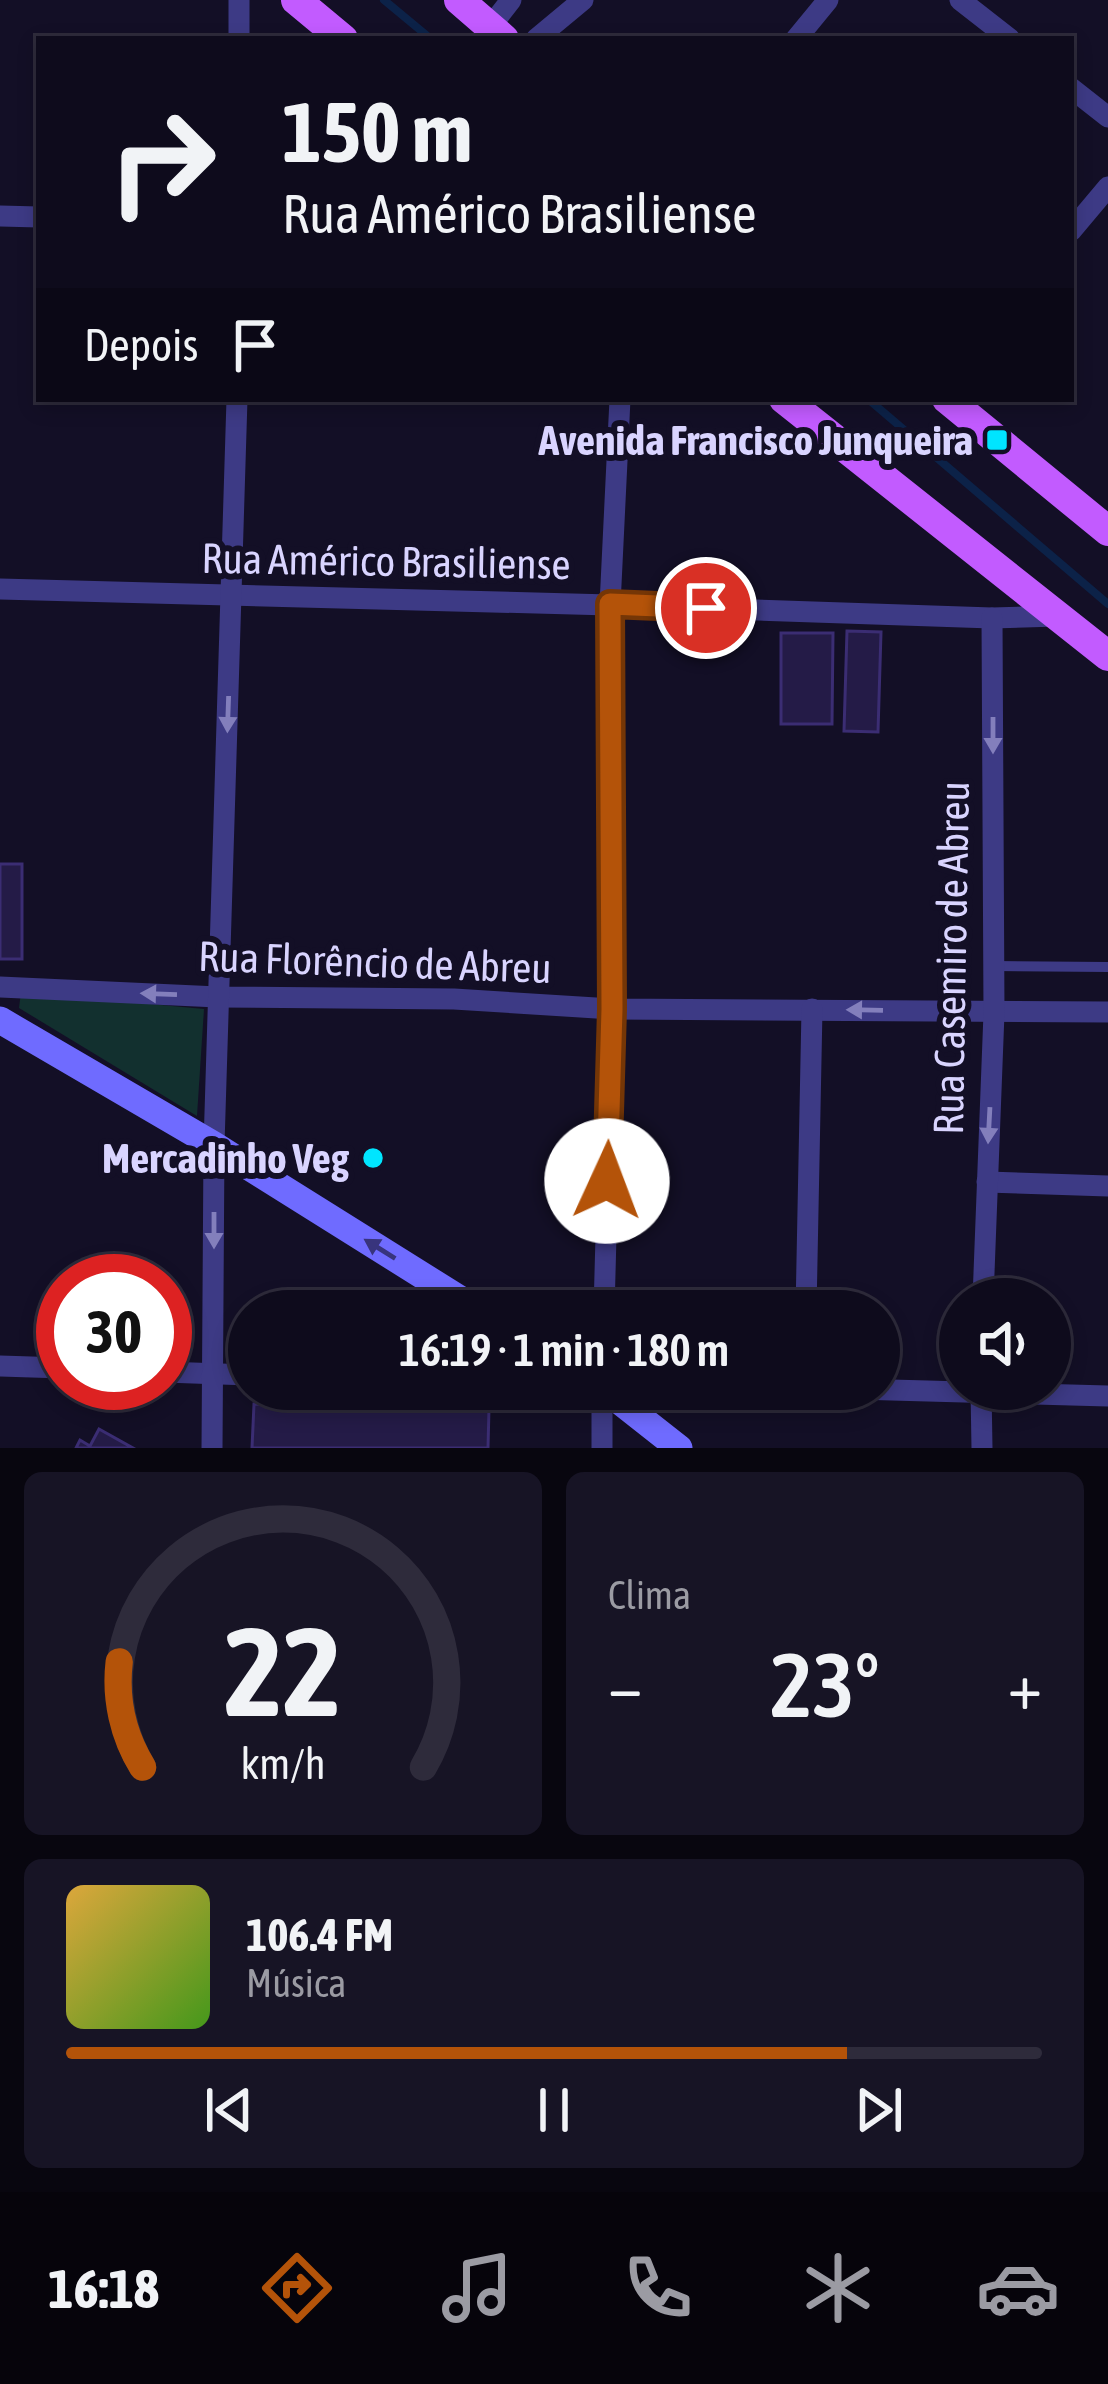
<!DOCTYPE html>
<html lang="pt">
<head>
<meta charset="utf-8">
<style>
  body { margin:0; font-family:"Asap Condensed",sans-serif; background:#171425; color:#f1f3f6; height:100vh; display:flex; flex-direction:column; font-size:45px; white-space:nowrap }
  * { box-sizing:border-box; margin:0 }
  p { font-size:39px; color:#9b9ba3 }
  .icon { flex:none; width:66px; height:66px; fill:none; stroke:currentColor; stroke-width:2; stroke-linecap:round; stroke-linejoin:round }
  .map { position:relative; height:1448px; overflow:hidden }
  .sheet { display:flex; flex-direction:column; gap:24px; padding:24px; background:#08060f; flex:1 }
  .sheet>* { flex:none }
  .guide { position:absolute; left:36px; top:36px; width:1038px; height:366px; border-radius:0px; box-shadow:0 6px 18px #0003,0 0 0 3px #2e2b3b; background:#0e0b1c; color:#f1f3f6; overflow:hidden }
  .controls { position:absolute; left:939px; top:1278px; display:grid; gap:24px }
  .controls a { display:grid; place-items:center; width:132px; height:132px; border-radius:50%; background:#0e0b1c; box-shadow:0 6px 18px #0003,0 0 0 3px #2e2b3b; font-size:60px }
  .speed { position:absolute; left:36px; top:1254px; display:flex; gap:24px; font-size:60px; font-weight:700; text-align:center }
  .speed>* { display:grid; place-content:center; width:156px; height:156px; border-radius:50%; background:#0e0b1c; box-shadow:0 6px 18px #0003,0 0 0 3px #2e2b3b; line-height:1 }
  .speed .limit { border:18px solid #d22; background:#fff; color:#111 }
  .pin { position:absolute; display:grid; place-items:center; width:102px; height:102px; color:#fff; margin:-51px; border:6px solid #fff; border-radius:50%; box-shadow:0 3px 12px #0007 }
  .me { position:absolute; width:132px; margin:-66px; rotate:2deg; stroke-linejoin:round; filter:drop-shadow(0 0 9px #0008) }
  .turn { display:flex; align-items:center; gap:42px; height:252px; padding:0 48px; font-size:54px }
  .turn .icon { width:156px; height:156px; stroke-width:2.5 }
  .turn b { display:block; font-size:84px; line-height:102px }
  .then { display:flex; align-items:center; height:114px; padding:0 48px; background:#0003; gap:24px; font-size:45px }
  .big { font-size:90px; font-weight:600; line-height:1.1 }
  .sheet .card { flex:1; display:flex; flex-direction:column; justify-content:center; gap:18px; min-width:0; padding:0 42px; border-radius:18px; background:#171425 }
  .sheet .dial { align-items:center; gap:0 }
  .dial svg { height:312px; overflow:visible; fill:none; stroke:#2e2b3b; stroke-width:7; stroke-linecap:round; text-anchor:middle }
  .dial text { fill:#f1f3f6; stroke:none }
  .song { display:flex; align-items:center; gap:36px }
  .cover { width:144px; height:144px; border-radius:18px; background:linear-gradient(135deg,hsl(40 70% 55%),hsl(100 70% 35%)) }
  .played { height:12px; border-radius:6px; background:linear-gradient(90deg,#b45309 80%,#2e2b3b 80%) }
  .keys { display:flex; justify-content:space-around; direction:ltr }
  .heat { display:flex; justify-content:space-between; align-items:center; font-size:66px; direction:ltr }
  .sheet .tiles { flex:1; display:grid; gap:24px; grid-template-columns:1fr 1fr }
  .card:last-child { grid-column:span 2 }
  .trip { position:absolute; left:228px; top:1290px; width:672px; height:120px; border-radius:60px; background:#0e0b1c; box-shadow:0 6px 18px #0003,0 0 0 3px #2e2b3b; font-weight:600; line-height:120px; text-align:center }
  .tab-bar { display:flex; height:192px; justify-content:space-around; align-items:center; background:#06040b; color:#9b9ba3 }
  .tab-bar .icon { width:84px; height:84px }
  .tab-bar .current { color:#b45309 }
  .tab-bar b { font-size:54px; color:#f1f3f6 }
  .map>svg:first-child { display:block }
</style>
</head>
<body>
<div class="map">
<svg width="1108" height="1448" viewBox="0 0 1108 1448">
  <rect width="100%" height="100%" fill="#130f26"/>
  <polygon fill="#12302f" points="21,992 204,1009 197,1116 19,1008"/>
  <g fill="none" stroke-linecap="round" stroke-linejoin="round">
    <g stroke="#0c2248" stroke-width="8">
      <polyline points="384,0 431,39"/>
      <polyline points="868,399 1108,604"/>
    </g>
  </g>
  <g fill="#241b47" stroke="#3b2d73" stroke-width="3">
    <polygon points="847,631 881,632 878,732 844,731"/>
    <polygon points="781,633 833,633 832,724 781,724"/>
    <rect x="0" y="864" width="22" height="95"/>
    <polygon points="254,1404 489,1408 488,1448 252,1448"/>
    <polygon points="99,1429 133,1448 76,1448 80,1440 90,1446"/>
  </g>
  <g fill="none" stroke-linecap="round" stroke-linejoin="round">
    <polyline stroke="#3d3a85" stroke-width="10" points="994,966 1108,967"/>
    <g stroke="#3d3a85" stroke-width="21">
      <polyline points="239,0 239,39"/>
      <polyline points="960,0 1010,39"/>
      <polyline points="490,27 511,0"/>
      <polyline points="536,39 583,0"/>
      <polyline points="796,39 828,0"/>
      <polyline points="1071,88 1108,117"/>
      <polyline points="0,216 39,217"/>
      <polyline points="1071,231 1108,187"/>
      <polyline points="0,589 610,605 992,618 1058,616"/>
      <polyline points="0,987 218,997 454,999 612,1009 1108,1012"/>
      <polyline points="987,1182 1108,1186"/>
      <polyline points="983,1299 994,1013 992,618"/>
      <polyline points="604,1311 612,1009 610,605 620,399"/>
      <polyline points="806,1311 812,1009"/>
      <polyline points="0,1366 63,1368"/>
      <polyline points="165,1372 249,1375"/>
      <polyline points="855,1389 1108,1396"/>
      <polyline points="981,1389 982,1448"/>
      <polyline points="212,1448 214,1145 237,399"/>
      <polyline points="602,1448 602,1389"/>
    </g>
    <g stroke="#6f6bff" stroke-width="27">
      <polyline points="0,1020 214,1145 479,1311"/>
      <polyline points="604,1389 679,1448"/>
    </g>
    <g stroke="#c25bff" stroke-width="30">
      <polyline points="296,0 343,39"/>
      <polyline points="459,0 504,39"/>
      <polyline points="784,399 1108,656"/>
      <polyline points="947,399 1108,531"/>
    </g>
  </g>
  <defs><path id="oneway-solid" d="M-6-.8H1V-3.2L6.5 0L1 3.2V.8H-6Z" transform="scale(3)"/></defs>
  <g fill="#837fbc">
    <use href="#oneway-solid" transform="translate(228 714) rotate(92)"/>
    <use href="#oneway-solid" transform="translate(993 735) rotate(90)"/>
    <use href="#oneway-solid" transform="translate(159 994) rotate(-178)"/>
    <use href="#oneway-solid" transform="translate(865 1010) rotate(-179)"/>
    <use href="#oneway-solid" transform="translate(989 1125) rotate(93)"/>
    <use href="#oneway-solid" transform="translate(214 1230) rotate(90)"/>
  </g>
  <use fill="#38347d" href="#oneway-solid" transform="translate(380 1249) rotate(-148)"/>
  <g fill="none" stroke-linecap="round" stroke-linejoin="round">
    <defs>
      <polyline id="route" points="607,1181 612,1009 610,604 706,608"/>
    </defs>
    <use href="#route" stroke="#753606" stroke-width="30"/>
    <use href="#route" stroke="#b45309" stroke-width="21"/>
  </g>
  <g fill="#00e5ff" stroke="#130f26" stroke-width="4.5">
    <rect x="985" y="428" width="24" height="24" rx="6"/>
    <circle cx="373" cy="1158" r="12"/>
  </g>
  <g text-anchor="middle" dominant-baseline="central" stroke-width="12" stroke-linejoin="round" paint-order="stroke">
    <g font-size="42" font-weight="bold" fill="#d9d4ff" stroke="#130f26" text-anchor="end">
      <text x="973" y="440">Avenida Francisco Junqueira</text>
      <text x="349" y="1158">Mercadinho Veg</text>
    </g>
    <g font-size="42" fill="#d9d4ff" stroke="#130f26">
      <text transform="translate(386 561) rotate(1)">Rua Américo Brasiliense</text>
      <text transform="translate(951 958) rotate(-89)">Rua Casemiro de Abreu</text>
      <text transform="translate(375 962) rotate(2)">Rua Florêncio de Abreu</text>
    </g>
  </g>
</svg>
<div class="controls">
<a><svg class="icon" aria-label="sound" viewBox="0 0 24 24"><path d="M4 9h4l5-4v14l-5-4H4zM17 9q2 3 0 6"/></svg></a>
</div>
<div class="speed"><div class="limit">30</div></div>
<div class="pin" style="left:706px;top:608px;background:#d93025"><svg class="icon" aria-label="arrive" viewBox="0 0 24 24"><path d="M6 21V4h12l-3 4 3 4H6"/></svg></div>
<svg class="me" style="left:607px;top:1181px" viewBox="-20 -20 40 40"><circle r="19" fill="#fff"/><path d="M0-13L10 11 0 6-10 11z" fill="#b45309"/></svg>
<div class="trip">16:19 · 1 min · 180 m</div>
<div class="guide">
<div class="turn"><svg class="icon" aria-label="right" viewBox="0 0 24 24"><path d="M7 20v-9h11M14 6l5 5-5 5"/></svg><div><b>150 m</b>Rua Américo Brasiliense</div></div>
<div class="then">Depois<svg class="icon" aria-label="arrive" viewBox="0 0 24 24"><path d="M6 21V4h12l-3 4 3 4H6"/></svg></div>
</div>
</div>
<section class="sheet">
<div class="tiles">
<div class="card dial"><svg viewBox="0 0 100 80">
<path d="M14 69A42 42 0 1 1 86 69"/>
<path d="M14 69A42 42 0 0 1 8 42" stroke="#b45309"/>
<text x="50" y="56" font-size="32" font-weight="700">22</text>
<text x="50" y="72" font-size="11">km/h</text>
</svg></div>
<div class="card"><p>Clima</p>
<div class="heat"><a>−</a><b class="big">23°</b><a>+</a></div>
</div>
<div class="card">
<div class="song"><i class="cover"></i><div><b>106.4 FM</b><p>Música</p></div></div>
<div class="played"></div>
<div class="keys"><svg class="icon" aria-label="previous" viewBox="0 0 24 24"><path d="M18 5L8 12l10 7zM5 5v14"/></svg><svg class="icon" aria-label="pause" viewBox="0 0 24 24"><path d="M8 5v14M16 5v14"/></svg><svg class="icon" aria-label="next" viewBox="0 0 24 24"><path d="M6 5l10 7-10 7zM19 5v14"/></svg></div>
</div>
</div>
</section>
<nav class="tab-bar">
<b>16:18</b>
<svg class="icon current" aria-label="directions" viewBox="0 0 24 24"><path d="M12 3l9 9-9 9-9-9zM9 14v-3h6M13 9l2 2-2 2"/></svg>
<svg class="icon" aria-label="music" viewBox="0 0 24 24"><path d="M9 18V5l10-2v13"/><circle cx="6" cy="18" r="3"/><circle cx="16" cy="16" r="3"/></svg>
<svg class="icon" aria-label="phone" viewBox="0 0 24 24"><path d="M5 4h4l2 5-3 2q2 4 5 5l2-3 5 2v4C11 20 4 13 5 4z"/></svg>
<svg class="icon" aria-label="climate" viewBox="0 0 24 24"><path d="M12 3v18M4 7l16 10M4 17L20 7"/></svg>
<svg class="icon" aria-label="car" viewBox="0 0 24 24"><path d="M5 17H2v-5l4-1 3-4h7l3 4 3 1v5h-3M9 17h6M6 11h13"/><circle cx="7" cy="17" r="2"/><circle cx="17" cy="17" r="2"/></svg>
</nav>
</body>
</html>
